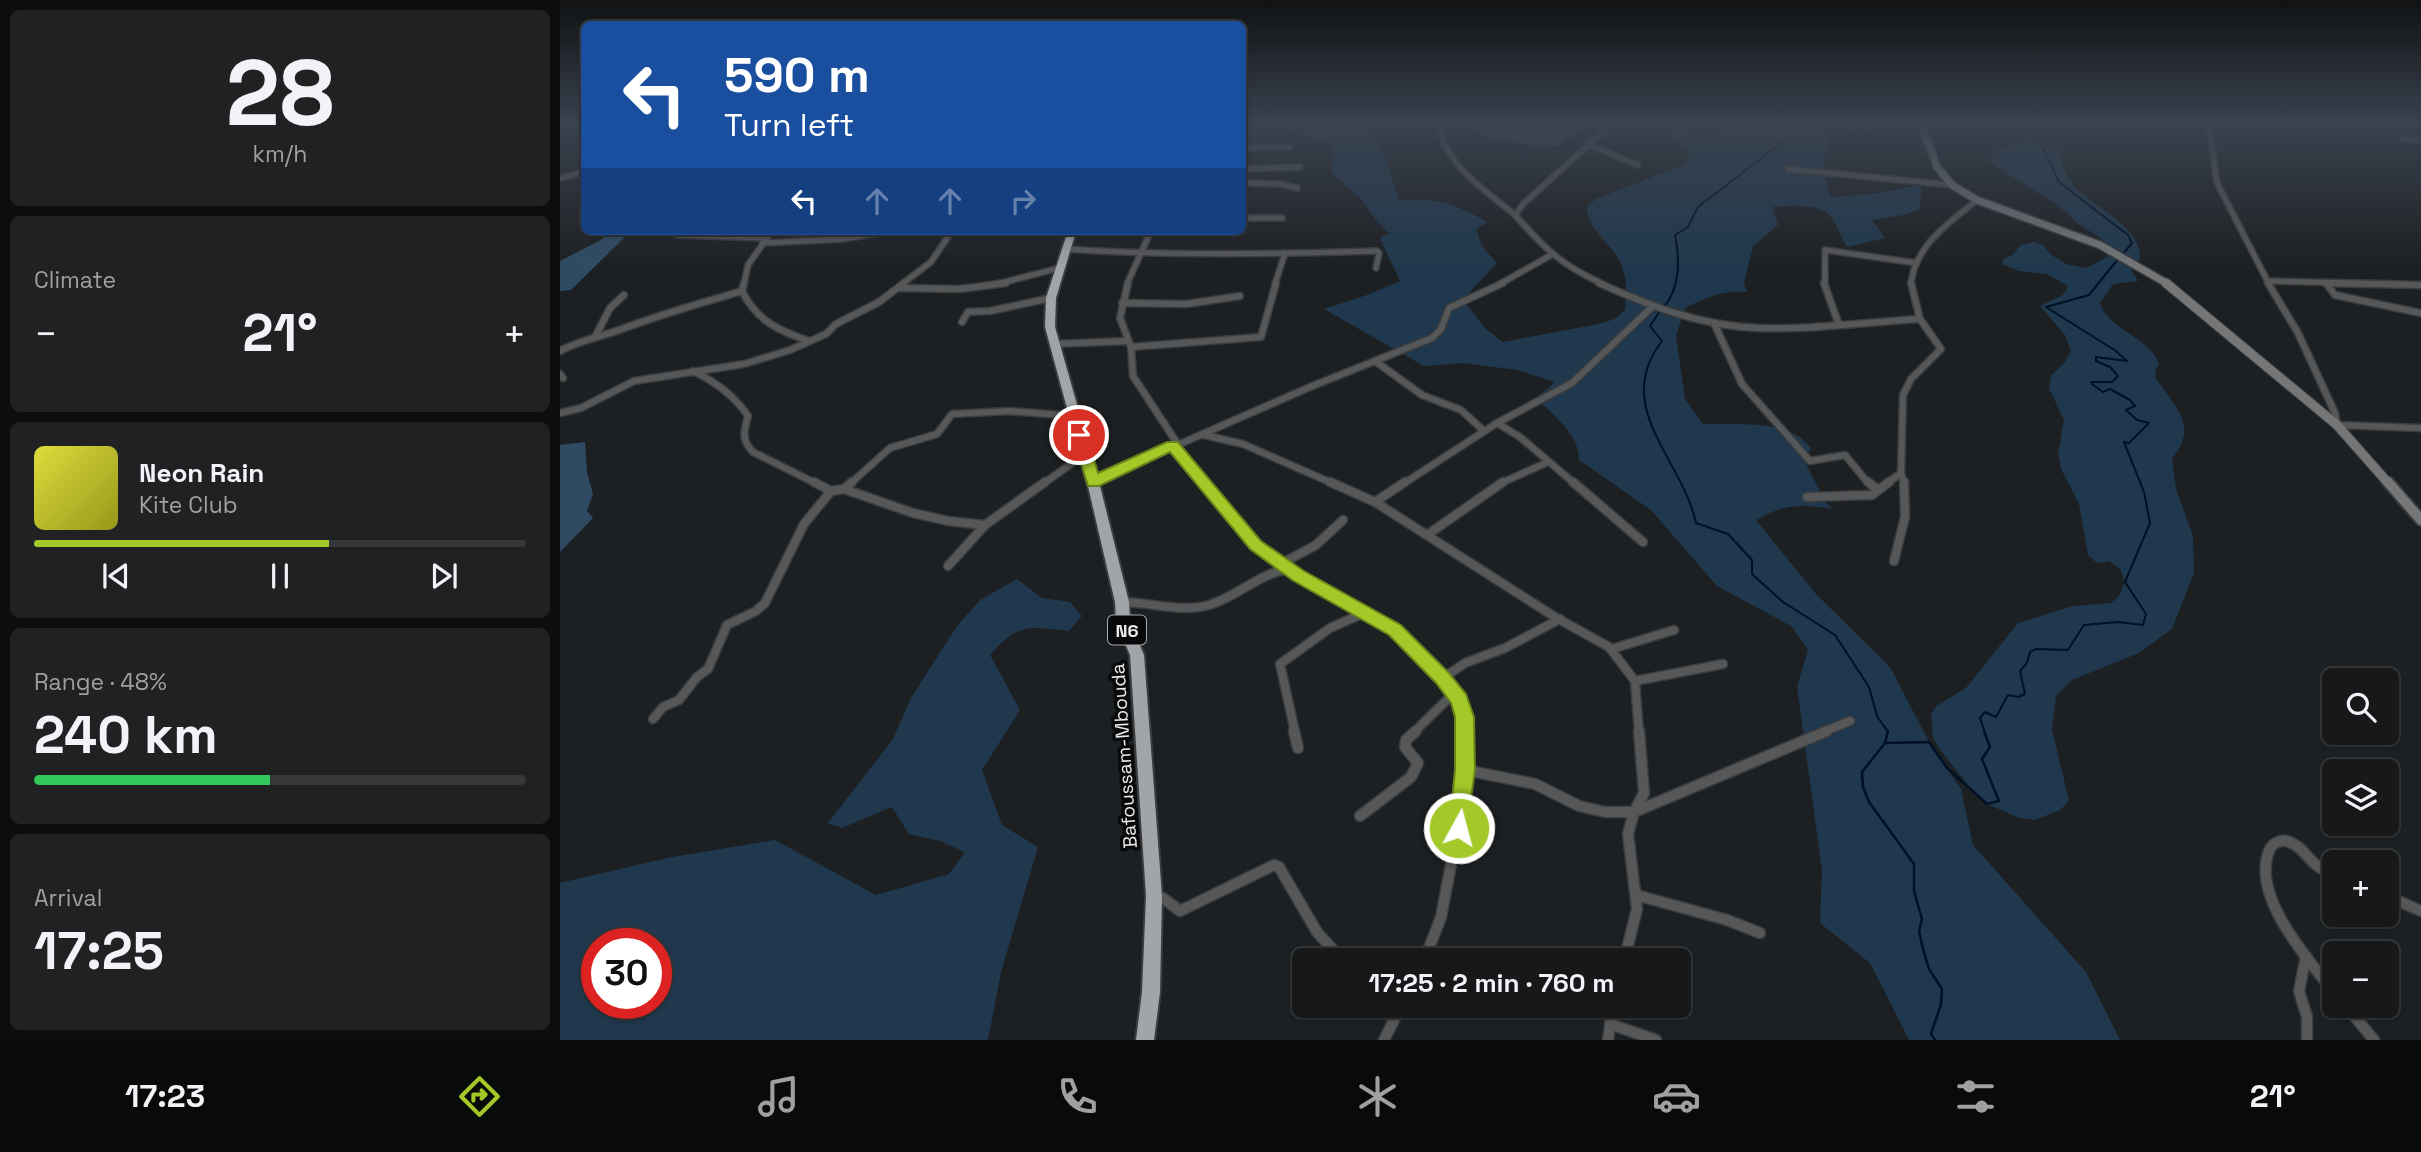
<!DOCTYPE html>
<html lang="en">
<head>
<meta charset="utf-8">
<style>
  body { margin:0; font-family:"Space Grotesk",sans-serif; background:#1f2123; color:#f1f3f6; height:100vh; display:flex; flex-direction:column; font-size:26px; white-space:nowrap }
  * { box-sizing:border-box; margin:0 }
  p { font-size:23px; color:#9ea0a2 }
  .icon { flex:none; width:38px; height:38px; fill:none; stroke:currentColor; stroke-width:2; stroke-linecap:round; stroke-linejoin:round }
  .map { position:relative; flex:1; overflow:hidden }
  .details { display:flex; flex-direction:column; gap:10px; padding:10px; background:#0c0d0e; width:560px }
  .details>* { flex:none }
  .top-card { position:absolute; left:21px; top:21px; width:665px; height:214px; border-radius:10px; box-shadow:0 2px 5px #0004,0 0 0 2px #353739; background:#1a4fa0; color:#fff; overflow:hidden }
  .buttons { position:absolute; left:1762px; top:668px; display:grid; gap:14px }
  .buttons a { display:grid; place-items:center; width:77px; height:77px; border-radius:10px; background:#16181a; box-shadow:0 2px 5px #0004,0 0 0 2px #353739; font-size:35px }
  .speed { position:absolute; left:21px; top:928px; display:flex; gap:14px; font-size:35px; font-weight:700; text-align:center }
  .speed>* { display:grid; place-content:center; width:91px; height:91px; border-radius:50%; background:#16181a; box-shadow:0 2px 5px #0004,0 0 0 2px #353739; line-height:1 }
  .speed .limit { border:10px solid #d22; background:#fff; color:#111 }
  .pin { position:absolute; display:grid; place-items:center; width:60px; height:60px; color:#fff; margin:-30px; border:4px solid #fff; border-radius:50%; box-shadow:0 2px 7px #0007 }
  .me { position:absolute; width:77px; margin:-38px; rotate:7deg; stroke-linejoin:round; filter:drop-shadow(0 0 5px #0008) }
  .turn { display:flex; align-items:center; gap:24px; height:147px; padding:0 28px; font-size:32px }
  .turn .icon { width:91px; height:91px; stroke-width:2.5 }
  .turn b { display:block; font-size:49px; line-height:60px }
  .lanes { display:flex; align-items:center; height:66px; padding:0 28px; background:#0003; justify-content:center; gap:35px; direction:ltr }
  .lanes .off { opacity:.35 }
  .big { font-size:52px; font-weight:600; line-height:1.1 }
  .details .tile { flex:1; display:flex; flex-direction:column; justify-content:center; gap:10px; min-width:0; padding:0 24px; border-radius:10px; background:#1f2123 }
  .details .dial { align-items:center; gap:0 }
  .dial b { font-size:91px; line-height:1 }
  .song { display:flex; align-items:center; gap:21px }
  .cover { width:84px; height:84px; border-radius:10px; background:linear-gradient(135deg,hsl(60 70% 55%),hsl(60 70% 35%)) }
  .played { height:7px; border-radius:4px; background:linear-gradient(90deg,#a2c928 60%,#353739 60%) }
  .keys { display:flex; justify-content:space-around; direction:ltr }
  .heat { display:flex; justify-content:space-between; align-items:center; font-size:38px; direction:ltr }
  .charge { height:10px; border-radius:5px; background:linear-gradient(90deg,#34c759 48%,#353739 0) }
  .trip { position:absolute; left:732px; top:948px; width:399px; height:70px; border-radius:10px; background:#16181a; box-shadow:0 2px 5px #0004,0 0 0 2px #353739; font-weight:600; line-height:70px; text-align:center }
  .dock { display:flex; height:112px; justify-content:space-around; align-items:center; background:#090a0a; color:#9ea0a2 }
  .dock .icon { width:49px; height:49px }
  .dock .on { color:#a2c928 }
  .dock b { font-size:32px; color:#f1f3f6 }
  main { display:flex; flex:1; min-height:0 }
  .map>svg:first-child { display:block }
</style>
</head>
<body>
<main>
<section class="details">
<div class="tile dial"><b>28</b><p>km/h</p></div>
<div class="tile"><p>Climate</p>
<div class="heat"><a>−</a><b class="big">21°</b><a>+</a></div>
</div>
<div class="tile">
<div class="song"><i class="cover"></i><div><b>Neon Rain</b><p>Kite Club</p></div></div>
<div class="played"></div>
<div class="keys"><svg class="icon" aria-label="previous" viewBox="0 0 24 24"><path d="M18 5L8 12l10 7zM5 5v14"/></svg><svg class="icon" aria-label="pause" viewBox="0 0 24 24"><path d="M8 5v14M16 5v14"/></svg><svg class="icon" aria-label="next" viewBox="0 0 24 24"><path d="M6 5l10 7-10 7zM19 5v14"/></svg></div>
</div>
<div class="tile"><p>Range · 48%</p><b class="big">240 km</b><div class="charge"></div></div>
<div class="tile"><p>Arrival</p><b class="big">17:25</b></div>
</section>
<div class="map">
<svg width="1861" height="1040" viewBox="0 0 1861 1040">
  <rect width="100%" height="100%" fill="#1d2022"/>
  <g fill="#20384d" fill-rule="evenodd">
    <path d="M683 123H806L821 145 839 200C881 198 891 203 928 222L916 229 922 246 937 263 908 294 906 304 926 329 943 342 1038 324 1055 319 1065 310C1066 294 1068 279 1061 264 1053 243 1027 231 1027 207L1036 199 1123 165 1130 158 1128 150 1093 123H1123L1133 133H1149L1175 123H1324C1313 137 1294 135 1279 129L1270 133C1262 155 1262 176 1271 197L1312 194 1361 185 1360 209 1343 215 1312 220 1325 238 1287 247C1282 239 1276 223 1271 217 1259 202 1229 206 1212 207L1218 225 1193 246 1184 283 1187 292C1162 290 1147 297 1125 308L1116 336 1125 399 1143 424C1176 425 1229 418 1251 448L1244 460 1267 504 1273 509C1243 504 1222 504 1196 520L1256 594 1330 667 1369 742 1401 789 1413 845 1526 972 1560 1040H1349L1310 963 1260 923 1262 870 1237 687 1248 650 1231 626 1157 586 1091 510 1019 460C1020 435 993 415 976 398L995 382 957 370 903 363 864 366 764 309 807 295 840 281 820 238 829 233 816 220 803 201 772 173 773 145 715 126Z"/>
    <path d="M1468 141 1485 143 1499 149C1501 160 1503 172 1510 181 1527 205 1581 224 1580 258L1571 270 1578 281 1553 284 1540 303C1550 332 1586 334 1599 363 1598 366 1595 370 1595 373 1595 379 1600 384 1603 388 1622 415 1635 430 1612 459L1616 489 1633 536 1634 573 1612 629 1579 653 1512 680 1496 696 1492 729 1509 801 1500 810 1475 820 1460 818 1427 804 1416 795 1381 751 1373 738 1371 715 1376 706 1406 688 1458 623 1513 606 1550 603 1558 598 1565 582 1560 569 1549 561 1537 563 1528 555 1519 504 1501 469 1498 454 1504 420 1489 388 1491 376 1505 362 1511 351 1505 335 1480 306 1503 295 1508 286 1487 274 1458 271 1442 264 1443 259 1454 254 1460 245 1474 242 1483 245 1490 254 1506 264 1526 268 1547 257 1548 249 1543 240 1517 223 1498 205 1428 161 1440 149Z"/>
    <path d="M457 579 482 598 510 602 522 616 509 631C467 627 459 622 430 655L460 710 422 770 442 825 478 847 441 972 428 1040H0V883L107 858 215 840 316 895 389 874 405 852 380 841 349 834 332 807 282 828 268 823 333 739 351 698 397 626 420 600ZM96 943V1003H37V943Z"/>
  </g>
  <g fill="#2f4b64">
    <polygon points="910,123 1023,123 1022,129 998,146 982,147 926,137 916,131"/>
    <polygon points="50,231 71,231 11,290 0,291 0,261 41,240"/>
    <polygon points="25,442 27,472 33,494 27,511 33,518 0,552 0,445"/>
  </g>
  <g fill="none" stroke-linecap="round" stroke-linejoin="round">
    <g stroke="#001026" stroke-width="2">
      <polyline points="1499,182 1481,144 1499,132 1502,123"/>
      <polyline points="1500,183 1568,235 1572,243 1562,255"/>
      <path d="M1104 307C1120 288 1120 259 1115 235L1128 227 1138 207 1224 141"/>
      <path d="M1100 311 1090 326 1102 341C1051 407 1122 458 1136 523L1168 534 1192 560V574L1223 602 1275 635 1309 687 1317 716 1328 732"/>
      <polyline points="1531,382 1552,382 1558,376 1550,367 1536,361 1536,357 1567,361 1556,351 1486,307 1529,295 1558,259"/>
      <polyline points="1425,732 1420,718 1425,712 1436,717 1448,695 1458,697 1465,694 1460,671 1467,663 1470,652 1476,649 1508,650 1524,625 1558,622 1583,625 1586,614 1565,582 1590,523 1584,492 1564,442 1569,443 1589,423 1577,420 1566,410 1575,406 1570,400 1550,389 1543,392 1532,384"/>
    </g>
    <g stroke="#001026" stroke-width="2.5">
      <polyline points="1328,731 1325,743 1302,772 1303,787 1309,802 1354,864 1354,891 1362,919 1359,931 1363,949 1369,969 1382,989 1381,1004 1371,1034 1375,1040"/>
      <polyline points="1326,743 1369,742 1387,768 1427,804 1439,801 1422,759 1430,747 1424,731"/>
    </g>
    <defs>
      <g id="street-far3">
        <path d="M878 123C884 164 925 190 955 215"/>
        <polyline points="1144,123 1151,127"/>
        <polyline points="1646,123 1651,138 1657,183 1709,284"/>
        <polyline points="1842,138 1861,141"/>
        <polyline points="1027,144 1078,165"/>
        <polyline points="682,148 729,147"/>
        <polyline points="682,169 740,167"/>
        <polyline points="1228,169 1392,185"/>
        <polyline points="0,178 24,172"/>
        <polyline points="682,183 721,184 737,188"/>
        <polyline points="682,218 722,218"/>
        <polyline points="117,235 205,238"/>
        <polyline points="202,243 282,239 332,231"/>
        <path d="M506 249C610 256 713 254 817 251L819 253 816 268"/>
        <polyline points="1707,281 1834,284"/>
        <polyline points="184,284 188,265 212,231"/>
        <polyline points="342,284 371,262 392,231"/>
        <polyline points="437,284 499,268"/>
        <polyline points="567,284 591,231"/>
        <polyline points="715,284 725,253"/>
        <polyline points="940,284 991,255"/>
        <path d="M1043 284C1001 265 985 249 955 215L963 204 1053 123"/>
        <polyline points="1265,284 1265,250 1357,263"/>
        <path d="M1351 284C1355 245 1389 223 1417 200"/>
      </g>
      <g id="street-far2">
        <path d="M184 283 182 291C197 321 219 331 249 341"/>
        <polyline points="568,283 560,318 571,347 573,376 617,443"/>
        <path d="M1039 283C1090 306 1141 326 1198 328 1251 330 1307 322 1360 319L1351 283"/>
        <polyline points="1264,283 1279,325"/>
        <polyline points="1708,283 1738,333 1775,413 1777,425 1861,428"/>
        <polyline points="1766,283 1861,285"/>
        <polyline points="1766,283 1775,295 1861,313"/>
        <polyline points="338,288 400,289 446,283"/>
        <polyline points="562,303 627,304 680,296"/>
        <polyline points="402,322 408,312 430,311 491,298"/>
        <polyline points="1154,323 1182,384 1250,461 1285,455 1309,484"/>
        <polyline points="35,337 50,308 64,295"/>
        <polyline points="493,344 568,341"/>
        <polyline points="571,347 701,337 716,283"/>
        <path d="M0 351C19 340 41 337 62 329 101 314 141 303 182 291"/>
        <polyline points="815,361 862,395 901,410 924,431"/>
        <path d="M133 371C156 382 174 395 188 416 184 431 181 440 193 452L257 484"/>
        <polyline points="0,374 3,378"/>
        <polyline points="0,413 21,408 74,381 184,364 230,350 266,334 276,324 319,302 344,283"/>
        <polyline points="937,423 960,437 1015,484"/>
        <polyline points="644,435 683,444 774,484"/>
        <polyline points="613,445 645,484"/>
        <polyline points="1341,473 1344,484"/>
        <polyline points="533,482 750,387 872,338 881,329 889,308 943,283"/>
        <polyline points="290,484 330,448 377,434 392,414 449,411 514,416"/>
        <polyline points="483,484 525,454"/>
        <polyline points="843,484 937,423 1012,383 1092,307"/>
        <polyline points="939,484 988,462"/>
        <polyline points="1326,484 1341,473 1343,395 1351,379 1381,349 1360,319"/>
      </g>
      <g id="street-far1">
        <polyline points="254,482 271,491 284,489 353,513 388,521 425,525"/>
        <polyline points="644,482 695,545 738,576 835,630 883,678 899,700 905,732"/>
        <polyline points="770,482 815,502 995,617 1049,647 1075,681 1079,732"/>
        <polyline points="1013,482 1083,542"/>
        <polyline points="1308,482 1317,489"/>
        <polyline points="284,489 292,482"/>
        <polyline points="1247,497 1312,495 1329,482"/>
        <polyline points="815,502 845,482"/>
        <polyline points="867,535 943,482"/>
        <polyline points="1334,561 1345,517 1344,482"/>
        <polyline points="719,565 756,545 783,520"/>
        <polyline points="388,566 425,525 485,482"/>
        <path d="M562 602C589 602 622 613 649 605 677 597 698 574 728 569"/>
        <polyline points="1052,649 1114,630"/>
        <polyline points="883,678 905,663 945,648 1000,619"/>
        <polyline points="1075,681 1163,664"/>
        <polyline points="93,719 103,707 119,700 137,677 148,669 167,625 196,611 205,603 244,524 271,491"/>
        <polyline points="735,732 720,664 770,628 804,613"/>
        <polyline points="854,732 894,693"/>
        <polyline points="1263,732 1290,721"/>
      </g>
      <g id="street">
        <polyline points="734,731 738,748"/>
        <polyline points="905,770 975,784 1019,806 1045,812 1074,812 1267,731"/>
        <polyline points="800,816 851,777 858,763 845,747 846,740 856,731"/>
        <path d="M1774 874C1769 872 1764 870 1759 867 1748 860 1741 844 1726 841 1718 840 1712 844 1709 851 1691 896 1748 960 1774 992"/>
        <polyline points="1076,895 1167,920 1200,933"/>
        <polyline points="1827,896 1861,911"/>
        <polyline points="595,898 603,898 620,911 714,865 719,867 757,932 783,961"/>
        <polyline points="1746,956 1739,991 1747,1017 1747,1040"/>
        <polyline points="864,961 881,917 901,812 905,731"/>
        <polyline points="1064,961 1077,909 1068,834 1074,812 1084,793 1079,731"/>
        <polyline points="824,1006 834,1018"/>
        <polyline points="1786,1006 1814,1040"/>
        <polyline points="1050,1024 1096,1040"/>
        <polyline points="824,1040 841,1006"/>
        <polyline points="1048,1040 1053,1006"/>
      </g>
      <polyline id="secondary-far2" points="1361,123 1377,167 1392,185 1417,200 1540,245 1608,284"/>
      <polyline id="secondary-far1" points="1606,283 1777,425 1829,484"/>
      <polyline id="secondary" points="1828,482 1861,520"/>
      <polygon id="highway" points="508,231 516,231 496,298 495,327 539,482 569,602 570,622 584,655 602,896 600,992 594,1040 576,1040 582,992 586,896 570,655 556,622 555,602 527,482 485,327 486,298"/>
    </defs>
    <use href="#street-far3" stroke="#3a3c3e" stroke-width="8"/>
    <use href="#street-far2" stroke="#3a3c3e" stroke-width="9"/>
    <use href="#street-far1" stroke="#3a3c3e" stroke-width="11"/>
    <use href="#street" stroke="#3a3c3e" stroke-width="13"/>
    <use href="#secondary-far2" stroke="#3a3c3e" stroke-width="10"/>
    <use href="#secondary-far1" stroke="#3a3c3e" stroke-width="11"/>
    <use href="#secondary" stroke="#3a3c3e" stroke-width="14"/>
    <use href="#highway" stroke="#3a3c3e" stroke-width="4"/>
    <use href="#street-far3" stroke="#565758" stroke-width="5"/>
    <use href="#street-far2" stroke="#565758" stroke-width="6"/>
    <use href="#street-far1" stroke="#565758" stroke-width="8"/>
    <use href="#street" stroke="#565758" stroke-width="10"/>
    <use href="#secondary-far2" stroke="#747678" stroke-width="7"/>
    <use href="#secondary-far1" stroke="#747678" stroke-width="9"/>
    <use href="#secondary" stroke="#747678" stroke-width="10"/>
    <use href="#highway" fill="#a2a5a8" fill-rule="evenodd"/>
  </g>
  <linearGradient id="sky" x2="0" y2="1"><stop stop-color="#101213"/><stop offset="0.46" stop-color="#3a424f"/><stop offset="1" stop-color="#3a424f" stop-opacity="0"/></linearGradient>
  <rect width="1861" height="268" fill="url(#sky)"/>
  <polygon fill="#a2c928" stroke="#69831a" stroke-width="2" points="519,430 527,435 538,473 607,442 618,442 701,541 744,571 841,625 889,673 906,694 914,717 915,770 906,835 899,838 892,835 889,828 895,770 895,717 891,703 876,683 829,635 732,580 690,549 610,452 539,486 528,486 512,435"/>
  <g text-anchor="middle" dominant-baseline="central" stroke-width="7" stroke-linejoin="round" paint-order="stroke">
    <rect fill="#08090a" stroke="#a6a7a9" stroke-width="2" x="548" y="615.5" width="38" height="29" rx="5"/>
    <g font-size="18" font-weight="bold" fill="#e9ebed">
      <text x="567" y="630">N6</text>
    </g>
    <g font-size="19" fill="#e9ebed" stroke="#08090a">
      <text transform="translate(564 756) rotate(-94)">Bafoussam-Mbouda</text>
    </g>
  </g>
</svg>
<div class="buttons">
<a><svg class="icon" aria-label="search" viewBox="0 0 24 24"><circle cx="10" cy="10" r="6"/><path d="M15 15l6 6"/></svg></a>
<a><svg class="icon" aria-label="layers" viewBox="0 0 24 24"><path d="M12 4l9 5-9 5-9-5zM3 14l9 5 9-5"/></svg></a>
<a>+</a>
<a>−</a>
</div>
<div class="speed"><div class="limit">30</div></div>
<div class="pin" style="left:519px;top:435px;background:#d93025"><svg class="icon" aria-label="arrive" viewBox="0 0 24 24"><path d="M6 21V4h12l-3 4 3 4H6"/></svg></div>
<svg class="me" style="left:899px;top:828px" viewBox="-20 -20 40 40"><circle r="17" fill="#a2c928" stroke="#fff" stroke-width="3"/><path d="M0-11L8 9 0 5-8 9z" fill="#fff"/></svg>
<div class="trip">17:25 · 2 min · 760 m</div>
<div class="top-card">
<div class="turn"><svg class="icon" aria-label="left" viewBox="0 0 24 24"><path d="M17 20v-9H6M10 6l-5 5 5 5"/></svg><div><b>590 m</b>Turn left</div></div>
<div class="lanes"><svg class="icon" aria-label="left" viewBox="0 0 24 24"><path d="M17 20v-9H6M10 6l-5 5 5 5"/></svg><svg class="icon off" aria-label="ahead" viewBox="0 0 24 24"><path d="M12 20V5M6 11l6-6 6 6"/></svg><svg class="icon off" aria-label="ahead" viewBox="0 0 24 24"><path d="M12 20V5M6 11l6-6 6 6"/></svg><svg class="icon off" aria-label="right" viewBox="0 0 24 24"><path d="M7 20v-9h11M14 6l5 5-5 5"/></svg></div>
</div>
</div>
</main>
<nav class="dock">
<b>17:23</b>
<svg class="icon on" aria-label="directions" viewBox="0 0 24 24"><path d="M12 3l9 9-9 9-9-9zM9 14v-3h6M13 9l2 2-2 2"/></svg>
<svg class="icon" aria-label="music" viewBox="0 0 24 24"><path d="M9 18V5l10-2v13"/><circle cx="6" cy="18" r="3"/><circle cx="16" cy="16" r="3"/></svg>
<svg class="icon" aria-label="phone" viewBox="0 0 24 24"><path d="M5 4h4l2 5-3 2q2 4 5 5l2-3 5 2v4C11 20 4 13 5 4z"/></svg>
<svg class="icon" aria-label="climate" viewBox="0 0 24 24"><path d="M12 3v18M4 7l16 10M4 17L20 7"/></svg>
<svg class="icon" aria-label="car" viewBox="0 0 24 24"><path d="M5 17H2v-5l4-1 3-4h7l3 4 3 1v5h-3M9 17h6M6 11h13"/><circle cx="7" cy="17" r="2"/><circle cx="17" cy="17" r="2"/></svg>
<svg class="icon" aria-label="filters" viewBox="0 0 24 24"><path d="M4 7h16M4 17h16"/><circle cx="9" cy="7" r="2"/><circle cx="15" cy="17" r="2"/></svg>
<b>21°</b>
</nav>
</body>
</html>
